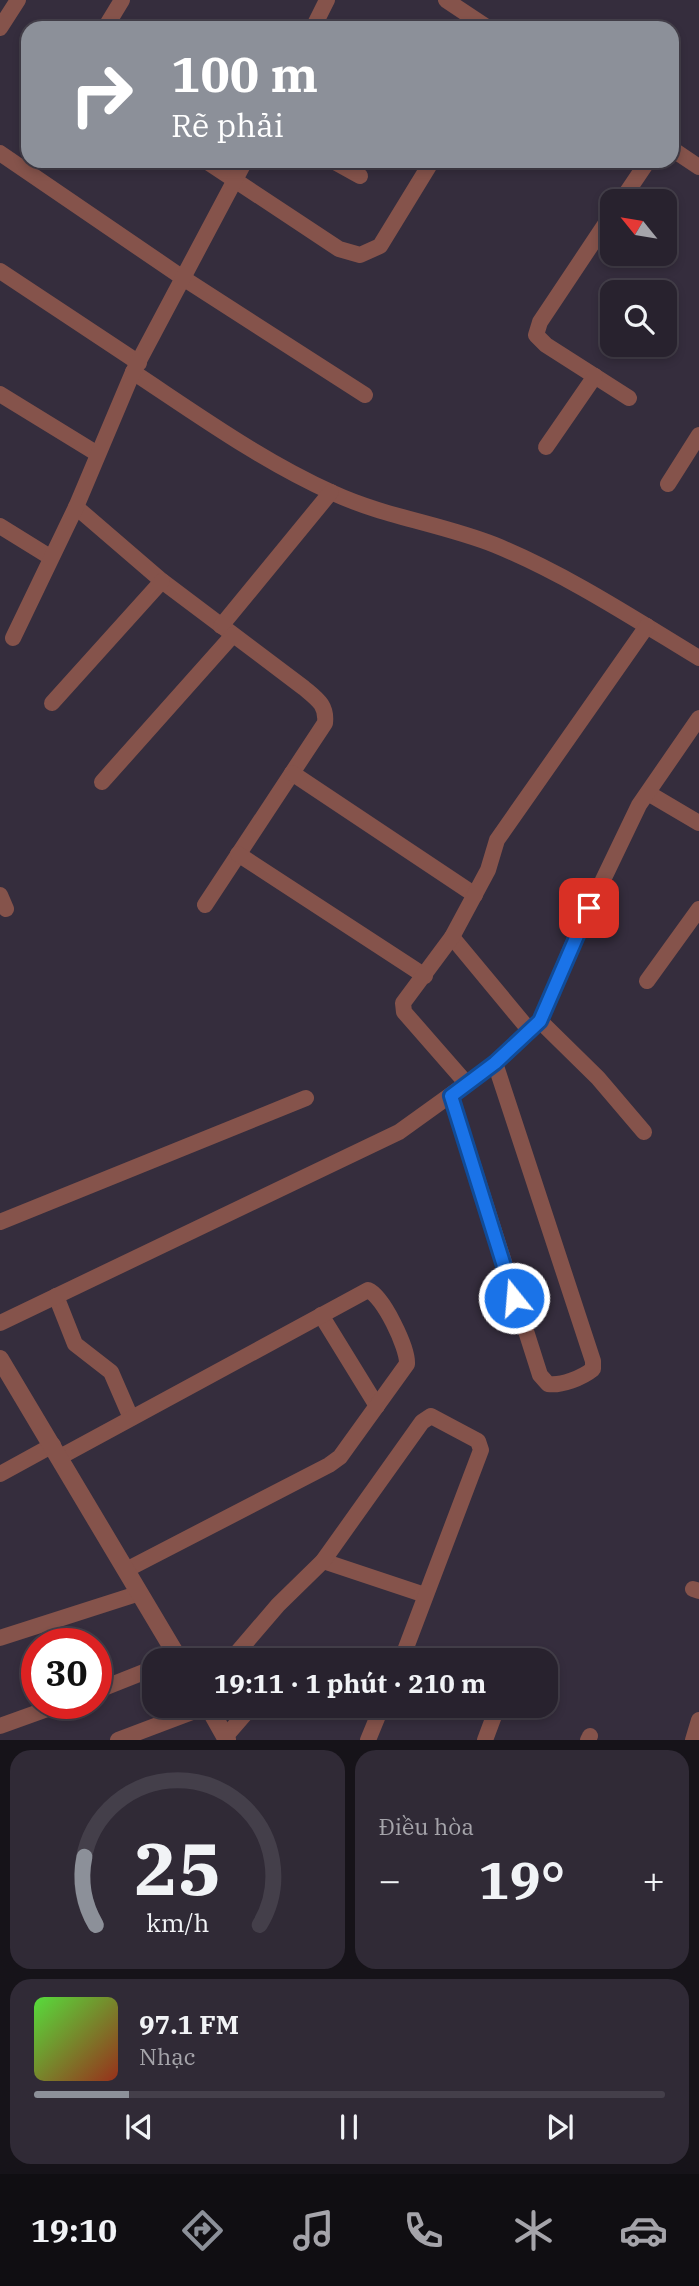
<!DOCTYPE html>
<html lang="vi">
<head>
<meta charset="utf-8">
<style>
  body { margin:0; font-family:"IBM Plex Serif",serif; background:#302a36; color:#f1f3f6; height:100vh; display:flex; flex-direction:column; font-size:26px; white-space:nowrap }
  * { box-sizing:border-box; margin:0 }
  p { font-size:23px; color:#a5a4aa }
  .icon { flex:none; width:38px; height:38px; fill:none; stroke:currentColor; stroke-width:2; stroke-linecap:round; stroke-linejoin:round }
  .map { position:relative; height:1740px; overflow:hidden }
  .details { display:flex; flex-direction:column; gap:10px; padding:10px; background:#161319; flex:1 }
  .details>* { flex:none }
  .top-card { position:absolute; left:21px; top:21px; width:658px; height:147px; border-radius:21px; box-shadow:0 4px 10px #0003,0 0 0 2px #443f4a; background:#8c9099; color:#fff; overflow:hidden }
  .needle { width:46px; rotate:300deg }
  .fabs { position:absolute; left:600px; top:189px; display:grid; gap:14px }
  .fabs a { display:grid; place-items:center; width:77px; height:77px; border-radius:14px; background:#28222e; box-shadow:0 4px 10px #0003,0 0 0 2px #443f4a; font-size:35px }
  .speed { position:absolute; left:21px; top:1628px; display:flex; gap:14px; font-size:35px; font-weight:700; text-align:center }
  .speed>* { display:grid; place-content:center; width:91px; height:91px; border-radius:50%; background:#28222e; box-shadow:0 4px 10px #0003,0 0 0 2px #443f4a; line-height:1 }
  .speed .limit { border:10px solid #d22; background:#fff; color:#111 }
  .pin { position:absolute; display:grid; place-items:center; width:60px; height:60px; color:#fff; margin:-30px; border-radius:14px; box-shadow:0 4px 10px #0006 }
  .me { position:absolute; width:77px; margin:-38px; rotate:343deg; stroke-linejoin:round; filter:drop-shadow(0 0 5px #0008) }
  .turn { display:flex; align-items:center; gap:24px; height:147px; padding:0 35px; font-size:32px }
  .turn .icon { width:91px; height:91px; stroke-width:2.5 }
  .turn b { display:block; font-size:49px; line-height:60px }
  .big { font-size:52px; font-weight:800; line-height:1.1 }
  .details .tile { flex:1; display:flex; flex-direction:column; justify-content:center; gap:10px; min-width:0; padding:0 24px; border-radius:21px; background:#302a36 }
  .details .dial { align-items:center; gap:0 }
  .dial svg { height:182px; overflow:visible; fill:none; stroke:#443f4a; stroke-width:7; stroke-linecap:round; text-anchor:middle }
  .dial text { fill:#f1f3f6; stroke:none }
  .song { display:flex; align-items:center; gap:21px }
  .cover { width:84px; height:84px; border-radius:10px; background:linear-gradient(135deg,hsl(110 70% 55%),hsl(10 70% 35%)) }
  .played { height:7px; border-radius:4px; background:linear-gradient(90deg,#8c9099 15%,#443f4a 15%) }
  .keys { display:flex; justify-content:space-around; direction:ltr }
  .heat { display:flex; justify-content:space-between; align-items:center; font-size:38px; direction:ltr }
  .details .tiles { flex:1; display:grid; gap:10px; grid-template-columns:1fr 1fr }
  .tile:last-child { grid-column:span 2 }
  .trip { position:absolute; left:142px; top:1648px; width:416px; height:70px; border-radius:21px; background:#28222e; box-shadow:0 4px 10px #0003,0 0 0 2px #443f4a; font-weight:800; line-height:70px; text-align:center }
  .tabs { display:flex; height:112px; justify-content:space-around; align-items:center; background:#100e12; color:#a5a4aa }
  .tabs .icon { width:49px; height:49px }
  .tabs .on { color:#8c9099 }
  .tabs b { font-size:32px; color:#f1f3f6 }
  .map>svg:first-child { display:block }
</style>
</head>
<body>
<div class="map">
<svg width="699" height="1740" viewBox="0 0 699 1740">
  <rect width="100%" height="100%" fill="#352d3d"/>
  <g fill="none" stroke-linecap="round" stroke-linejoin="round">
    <g stroke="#85534b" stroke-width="16">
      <polyline points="446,0 488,28"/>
      <polyline points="0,28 18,0"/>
      <polyline points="105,28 122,0"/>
      <polyline points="313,28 327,0"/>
      <polyline points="672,149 699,167"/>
      <polyline points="0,153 183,278 365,395"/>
      <polyline points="206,161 339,249 360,255 380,246 432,161"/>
      <polyline points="333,161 360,176"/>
      <polyline points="621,201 648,161"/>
      <polyline points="612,214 540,322 536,335 546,345 629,398"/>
      <polyline points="0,271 139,363"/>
      <path d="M133 372C198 415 262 461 333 493 385 517 442 524 495 545 566 574 633 618 699 658"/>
      <polyline points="0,394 96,453"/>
      <polyline points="546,447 595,376"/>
      <polyline points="668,484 699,435"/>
      <path d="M76 507 162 581 304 688C317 699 327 705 325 723L205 905"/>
      <polyline points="0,526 50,557"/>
      <polyline points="221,626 331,492"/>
      <polyline points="13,638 76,507 133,372 245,161"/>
      <polyline points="52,703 162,581"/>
      <polyline points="292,773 475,895"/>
      <polyline points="102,782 233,635"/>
      <polyline points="648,793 699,823"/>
      <polyline points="238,854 425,976"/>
      <polyline points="0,895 6,909"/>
      <polyline points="452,937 530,1031"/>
      <polyline points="647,981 699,909"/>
      <polyline points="540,1021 598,1078 644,1132"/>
      <polyline points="467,1084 404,1012 403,1003 452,937 488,870 497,840 647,626"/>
      <path d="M451 1096 540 1375 548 1384C561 1386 582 1378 593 1369V1361L495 1063"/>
      <polyline points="0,1222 306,1098"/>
      <polyline points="56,1296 75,1344 111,1372 131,1418"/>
      <polyline points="321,1315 377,1406"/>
      <polyline points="0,1323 399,1132 495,1063 540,1021 578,932 639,805 699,718"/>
      <path d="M60 1457 368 1290C383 1296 408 1348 407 1364L340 1457 329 1465 126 1570"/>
      <polyline points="0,1474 53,1445"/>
      <polyline points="323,1561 425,1595"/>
      <polyline points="693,1589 699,1591"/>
      <polyline points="0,1638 140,1593"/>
      <polyline points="230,1661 278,1605 323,1561 422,1422 431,1416 478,1441 481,1450 401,1661"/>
      <polyline points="96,1691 154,1668"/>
      <polyline points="0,1726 64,1703"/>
      <polyline points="225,1737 252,1706"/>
      <polyline points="118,1740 208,1706"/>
      <polyline points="368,1740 382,1706"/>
      <polyline points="485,1740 494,1716"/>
      <polyline points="588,1740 590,1736"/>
      <polyline points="693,1740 699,1720"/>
    </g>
    <g stroke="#85534b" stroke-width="18">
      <polyline points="0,1359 180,1661"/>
      <polyline points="208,1706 227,1740"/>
    </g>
  </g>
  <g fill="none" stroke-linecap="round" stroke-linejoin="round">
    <defs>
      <polyline id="route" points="514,1298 451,1096 495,1063 540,1021 589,908"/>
    </defs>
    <use href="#route" stroke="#114b97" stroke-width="18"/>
    <use href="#route" stroke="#1a73e8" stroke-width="12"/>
  </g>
</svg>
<div class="fabs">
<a><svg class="needle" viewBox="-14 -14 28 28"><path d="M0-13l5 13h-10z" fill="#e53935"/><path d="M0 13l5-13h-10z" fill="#a5a4aa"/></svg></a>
<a><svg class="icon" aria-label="search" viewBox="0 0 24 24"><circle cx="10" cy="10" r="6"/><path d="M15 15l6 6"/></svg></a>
</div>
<div class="speed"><div class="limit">30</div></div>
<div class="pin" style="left:589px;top:908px;background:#d93025"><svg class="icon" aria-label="arrive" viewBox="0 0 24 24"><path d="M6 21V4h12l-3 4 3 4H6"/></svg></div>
<svg class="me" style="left:514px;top:1298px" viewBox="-20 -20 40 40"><circle r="17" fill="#1a73e8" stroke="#fff" stroke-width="3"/><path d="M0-11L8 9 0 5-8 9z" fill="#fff"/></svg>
<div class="trip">19:11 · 1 phút · 210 m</div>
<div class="top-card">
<div class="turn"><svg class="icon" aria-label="right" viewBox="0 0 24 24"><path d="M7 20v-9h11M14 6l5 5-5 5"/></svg><div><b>100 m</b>Rẽ phải</div></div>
</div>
</div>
<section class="details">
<div class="tiles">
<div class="tile dial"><svg viewBox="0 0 100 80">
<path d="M14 69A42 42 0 1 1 86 69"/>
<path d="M14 69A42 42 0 0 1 9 39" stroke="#8c9099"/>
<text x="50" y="56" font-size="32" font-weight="700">25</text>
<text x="50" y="72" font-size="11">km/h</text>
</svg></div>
<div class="tile"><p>Điều hòa</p>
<div class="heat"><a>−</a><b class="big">19°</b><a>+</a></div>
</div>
<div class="tile">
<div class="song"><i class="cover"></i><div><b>97.1 FM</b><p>Nhạc</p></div></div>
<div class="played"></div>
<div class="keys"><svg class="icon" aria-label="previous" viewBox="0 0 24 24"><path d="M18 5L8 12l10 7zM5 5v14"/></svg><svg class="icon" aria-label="pause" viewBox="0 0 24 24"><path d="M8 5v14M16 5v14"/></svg><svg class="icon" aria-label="next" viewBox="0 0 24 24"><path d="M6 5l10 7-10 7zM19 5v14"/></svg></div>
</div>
</div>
</section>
<nav class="tabs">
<b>19:10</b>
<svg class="icon on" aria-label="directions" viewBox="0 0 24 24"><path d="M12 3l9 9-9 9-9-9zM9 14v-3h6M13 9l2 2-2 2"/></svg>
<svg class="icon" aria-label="music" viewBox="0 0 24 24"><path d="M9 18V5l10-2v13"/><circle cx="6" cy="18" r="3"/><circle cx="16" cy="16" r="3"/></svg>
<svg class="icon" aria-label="phone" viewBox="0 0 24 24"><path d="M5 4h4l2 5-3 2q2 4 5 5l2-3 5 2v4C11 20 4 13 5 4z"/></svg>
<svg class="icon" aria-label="climate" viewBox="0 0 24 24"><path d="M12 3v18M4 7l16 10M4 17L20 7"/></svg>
<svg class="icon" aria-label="car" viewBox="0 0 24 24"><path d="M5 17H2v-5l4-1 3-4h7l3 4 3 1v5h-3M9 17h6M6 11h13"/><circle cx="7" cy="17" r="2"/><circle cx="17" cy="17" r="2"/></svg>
</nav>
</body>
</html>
